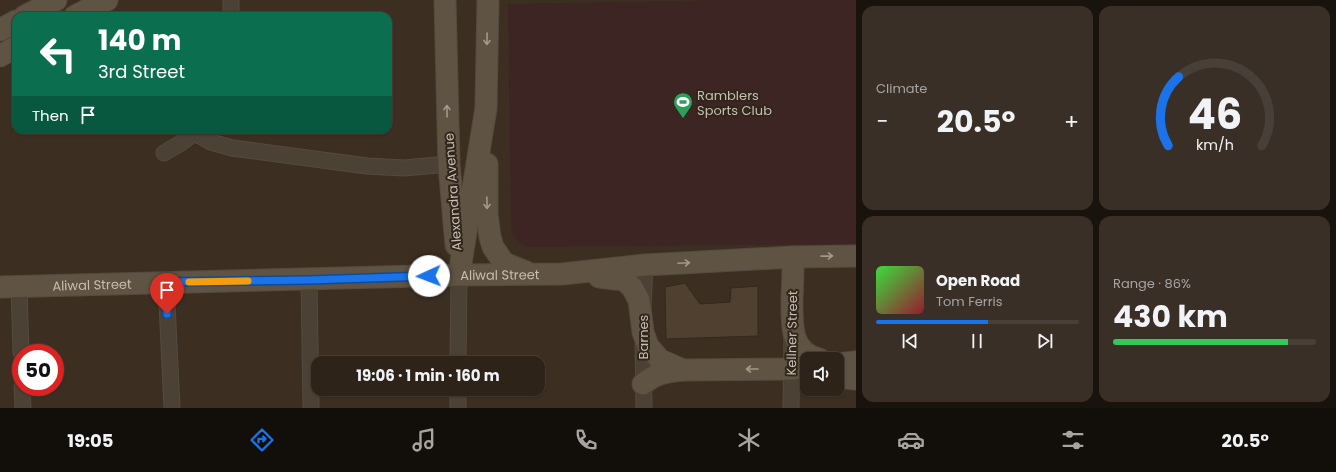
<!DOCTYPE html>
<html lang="en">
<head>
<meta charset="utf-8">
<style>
  body { margin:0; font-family:Poppins,sans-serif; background:#392f26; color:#f1f3f6; height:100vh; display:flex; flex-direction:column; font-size:15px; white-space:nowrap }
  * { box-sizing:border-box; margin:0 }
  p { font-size:13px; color:#a7a4a2 }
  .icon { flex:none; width:22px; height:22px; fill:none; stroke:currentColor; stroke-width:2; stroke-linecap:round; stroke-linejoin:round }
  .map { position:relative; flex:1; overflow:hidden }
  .panel { display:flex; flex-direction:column; gap:6px; padding:6px; background:#19130e; width:480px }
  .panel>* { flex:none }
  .top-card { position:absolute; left:12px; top:12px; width:380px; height:122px; border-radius:12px; box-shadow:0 1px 3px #0004,0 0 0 1px #484038; background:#0b6e4f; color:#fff; overflow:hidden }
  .buttons { position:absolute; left:800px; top:352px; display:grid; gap:8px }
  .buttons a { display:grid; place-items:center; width:44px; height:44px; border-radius:8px; background:#2d2319; box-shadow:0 1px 3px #0004,0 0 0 1px #484038; font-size:20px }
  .speed { position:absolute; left:12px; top:344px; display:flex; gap:8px; font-size:20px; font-weight:700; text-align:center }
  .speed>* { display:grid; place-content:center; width:52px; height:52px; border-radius:50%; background:#2d2319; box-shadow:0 1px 3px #0004,0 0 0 1px #484038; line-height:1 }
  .speed .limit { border:6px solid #d22; background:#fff; color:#111 }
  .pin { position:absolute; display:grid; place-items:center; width:34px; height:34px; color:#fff; margin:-41px -17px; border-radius:50% 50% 50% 0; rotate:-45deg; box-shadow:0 0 4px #0007 }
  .pin .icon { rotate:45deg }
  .me { position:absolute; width:44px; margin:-22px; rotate:268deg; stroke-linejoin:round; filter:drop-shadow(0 0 3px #0008) }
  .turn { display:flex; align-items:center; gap:14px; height:84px; padding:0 20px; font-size:18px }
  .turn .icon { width:52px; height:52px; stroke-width:2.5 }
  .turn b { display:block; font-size:28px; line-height:34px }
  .then { display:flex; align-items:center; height:38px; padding:0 20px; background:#0003; gap:8px; font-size:15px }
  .big { font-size:30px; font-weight:700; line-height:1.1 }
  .panel .tile { flex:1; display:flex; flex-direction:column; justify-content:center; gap:6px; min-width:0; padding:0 14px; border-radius:12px; background:#392f26 }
  .panel .dial { align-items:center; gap:0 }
  .dial svg { height:104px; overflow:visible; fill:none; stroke:#484038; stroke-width:7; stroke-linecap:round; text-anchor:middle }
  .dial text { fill:#f1f3f6; stroke:none }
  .song { display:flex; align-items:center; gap:12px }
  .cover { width:48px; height:48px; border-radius:6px; background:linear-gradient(135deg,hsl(120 70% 55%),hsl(350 70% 35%)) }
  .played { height:4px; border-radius:2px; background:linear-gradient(90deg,#1a73e8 55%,#484038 55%) }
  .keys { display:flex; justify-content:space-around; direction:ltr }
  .heat { display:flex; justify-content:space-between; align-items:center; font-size:22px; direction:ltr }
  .charge { height:6px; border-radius:3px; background:linear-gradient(90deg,#34c759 86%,#484038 0) }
  .panel .tiles { flex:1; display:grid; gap:6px; grid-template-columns:repeat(2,1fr) }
  .trip { position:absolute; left:311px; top:356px; width:234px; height:40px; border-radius:12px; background:#2d2319; box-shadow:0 1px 3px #0004,0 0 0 1px #484038; font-weight:700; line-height:40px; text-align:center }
  .tab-bar { display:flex; height:64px; justify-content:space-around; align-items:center; background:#120e0a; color:#a7a4a2 }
  .tab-bar .icon { width:28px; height:28px }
  .tab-bar .active { color:#1a73e8 }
  .tab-bar b { font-size:18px; color:#f1f3f6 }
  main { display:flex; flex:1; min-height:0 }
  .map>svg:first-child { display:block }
</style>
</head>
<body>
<main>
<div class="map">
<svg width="856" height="408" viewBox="0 0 856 408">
  <rect width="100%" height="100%" fill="#3c2f21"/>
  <polygon fill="#3d2523" points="726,0 856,0 856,244 525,247 511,234 508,4"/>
  <polygon fill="#504030" stroke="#33281d" points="685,283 700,304 730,302 731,288 758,286 758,336 666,339 665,287"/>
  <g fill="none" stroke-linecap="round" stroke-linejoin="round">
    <defs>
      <g id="street">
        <polyline points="231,16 231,0"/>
        <polyline points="195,133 211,142 232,148 367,166 404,168 449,164"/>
        <polyline points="164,153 181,143 198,130"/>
        <polyline points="309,280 311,408"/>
        <polyline points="166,282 172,408"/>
        <polyline points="19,287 21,353"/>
        <polyline points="643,307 645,265"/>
        <polyline points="643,337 644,408"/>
        <polyline points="458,363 459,275"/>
        <polyline points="22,387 23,408"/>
        <polyline points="458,408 458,389"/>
        <polyline points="791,408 792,333"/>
      </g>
      <g id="secondary">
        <polyline points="445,0 449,164 456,245"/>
        <polyline points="25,16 56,0"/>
        <polyline points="75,16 107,0"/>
        <polyline points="0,30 16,21"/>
        <polyline points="0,56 16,47"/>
        <polyline points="487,164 487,214 490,237 493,247 504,263 526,272"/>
        <path d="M793 257C793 271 793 284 792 297 792 322 789 352 819 359"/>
        <polyline points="459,275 486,108 488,0"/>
        <polyline points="599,277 624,280 632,287 639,300 643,332 648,346 660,360 683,370 791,369 807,367"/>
        <path id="s1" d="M0 287 459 275 562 274 645 265 793 257 856 256"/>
        <polyline points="837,364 856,362"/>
        <polyline points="837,377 856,379"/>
        <path d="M643 384C656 373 666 372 683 370"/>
      </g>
    </defs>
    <use href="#street" stroke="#554a3f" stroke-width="17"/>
    <use href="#secondary" stroke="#554a3f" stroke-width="23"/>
    <use href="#street" stroke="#4c4135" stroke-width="15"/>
    <use href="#secondary" stroke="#5f5343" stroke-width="21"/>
  </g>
  <defs><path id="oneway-shaft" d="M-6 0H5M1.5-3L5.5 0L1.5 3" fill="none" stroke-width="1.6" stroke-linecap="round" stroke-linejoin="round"/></defs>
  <g stroke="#a3988a">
    <use href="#oneway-shaft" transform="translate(487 39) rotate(91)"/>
    <use href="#oneway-shaft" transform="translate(447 111) rotate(-91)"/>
    <use href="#oneway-shaft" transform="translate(487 203) rotate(89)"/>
    <use href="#oneway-shaft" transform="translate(827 256) rotate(-1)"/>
    <use href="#oneway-shaft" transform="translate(684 263) rotate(-3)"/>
    <use href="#oneway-shaft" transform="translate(752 369) rotate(180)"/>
  </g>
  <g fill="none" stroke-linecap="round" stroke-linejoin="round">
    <defs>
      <polyline id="route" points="167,314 166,282 309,280 429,276"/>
    </defs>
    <use href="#route" stroke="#114b97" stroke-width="10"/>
    <use href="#route" stroke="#1a73e8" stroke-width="7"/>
    <polyline stroke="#f59e0b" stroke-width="7" points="189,282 248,281"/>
  </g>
  <defs>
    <symbol id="stadium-pin" viewBox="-11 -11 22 30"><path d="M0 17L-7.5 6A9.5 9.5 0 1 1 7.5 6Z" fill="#2e9e5b" stroke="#31261b"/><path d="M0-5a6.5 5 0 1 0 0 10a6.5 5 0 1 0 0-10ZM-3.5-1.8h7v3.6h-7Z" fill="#fff"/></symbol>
  </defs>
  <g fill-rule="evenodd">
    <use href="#stadium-pin" x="672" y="91" width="22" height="30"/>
  </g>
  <g text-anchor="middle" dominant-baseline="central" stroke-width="4" stroke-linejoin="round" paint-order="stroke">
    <g font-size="13" fill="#c8bdb1" stroke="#31261b" text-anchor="start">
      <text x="697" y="95">Ramblers<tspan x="697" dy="15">Sports Club</tspan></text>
    </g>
    <g font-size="13" fill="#c8bdb1" stroke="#31261b">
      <text transform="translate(453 192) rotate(-94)">Alexandra Avenue</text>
      <text stroke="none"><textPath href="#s1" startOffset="500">Aliwal Street</textPath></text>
      <text stroke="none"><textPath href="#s1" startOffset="92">Aliwal Street</textPath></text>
      <text transform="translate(792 333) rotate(-89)">Kellner Street</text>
      <text transform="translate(643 337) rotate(-90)">Barnes</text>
    </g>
  </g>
</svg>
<div class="buttons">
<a><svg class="icon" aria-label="sound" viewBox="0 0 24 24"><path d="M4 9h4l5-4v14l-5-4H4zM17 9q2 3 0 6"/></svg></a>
</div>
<div class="speed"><div class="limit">50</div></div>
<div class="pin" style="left:167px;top:314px;background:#d93025"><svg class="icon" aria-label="arrive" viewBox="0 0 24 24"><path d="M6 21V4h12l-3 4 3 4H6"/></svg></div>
<svg class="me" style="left:429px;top:276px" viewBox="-20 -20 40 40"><circle r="19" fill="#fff"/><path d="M0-13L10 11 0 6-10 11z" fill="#1a73e8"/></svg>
<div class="trip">19:06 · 1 min · 160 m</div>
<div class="top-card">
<div class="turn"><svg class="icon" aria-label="left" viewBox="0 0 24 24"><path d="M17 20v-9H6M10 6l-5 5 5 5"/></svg><div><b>140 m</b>3rd Street</div></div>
<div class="then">Then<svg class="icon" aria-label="arrive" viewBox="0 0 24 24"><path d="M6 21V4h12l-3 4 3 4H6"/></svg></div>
</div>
</div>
<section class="panel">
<div class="tiles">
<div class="tile"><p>Climate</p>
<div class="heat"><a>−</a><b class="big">20.5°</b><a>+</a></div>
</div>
<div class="tile dial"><svg viewBox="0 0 100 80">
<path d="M14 69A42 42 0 1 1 86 69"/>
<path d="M14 69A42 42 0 0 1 22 16" stroke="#1a73e8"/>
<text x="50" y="56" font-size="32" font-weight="700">46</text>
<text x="50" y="72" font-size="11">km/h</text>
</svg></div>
<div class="tile">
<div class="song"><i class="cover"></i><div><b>Open Road</b><p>Tom Ferris</p></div></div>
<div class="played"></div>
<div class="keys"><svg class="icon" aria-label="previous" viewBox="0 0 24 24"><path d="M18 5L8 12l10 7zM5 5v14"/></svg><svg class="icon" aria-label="pause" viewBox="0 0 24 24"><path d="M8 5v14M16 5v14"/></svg><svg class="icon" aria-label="next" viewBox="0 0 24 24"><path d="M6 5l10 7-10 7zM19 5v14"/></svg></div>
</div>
<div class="tile"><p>Range · 86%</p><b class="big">430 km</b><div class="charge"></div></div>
</div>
</section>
</main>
<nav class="tab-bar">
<b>19:05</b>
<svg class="icon active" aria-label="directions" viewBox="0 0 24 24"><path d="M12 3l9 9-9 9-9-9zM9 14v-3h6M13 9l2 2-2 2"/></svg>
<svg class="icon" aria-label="music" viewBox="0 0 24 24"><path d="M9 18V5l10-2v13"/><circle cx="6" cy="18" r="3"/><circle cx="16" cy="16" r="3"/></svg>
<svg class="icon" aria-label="phone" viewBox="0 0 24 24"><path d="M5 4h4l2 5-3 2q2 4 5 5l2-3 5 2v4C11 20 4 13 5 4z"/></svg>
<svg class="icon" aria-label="climate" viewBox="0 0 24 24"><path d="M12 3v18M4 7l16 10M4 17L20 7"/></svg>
<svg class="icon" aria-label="car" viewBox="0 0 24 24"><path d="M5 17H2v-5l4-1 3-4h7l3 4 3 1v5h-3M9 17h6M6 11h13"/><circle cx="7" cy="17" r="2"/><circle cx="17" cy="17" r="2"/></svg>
<svg class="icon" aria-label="filters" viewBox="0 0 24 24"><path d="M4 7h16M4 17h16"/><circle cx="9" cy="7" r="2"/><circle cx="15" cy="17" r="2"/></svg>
<b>20.5°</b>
</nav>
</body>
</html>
